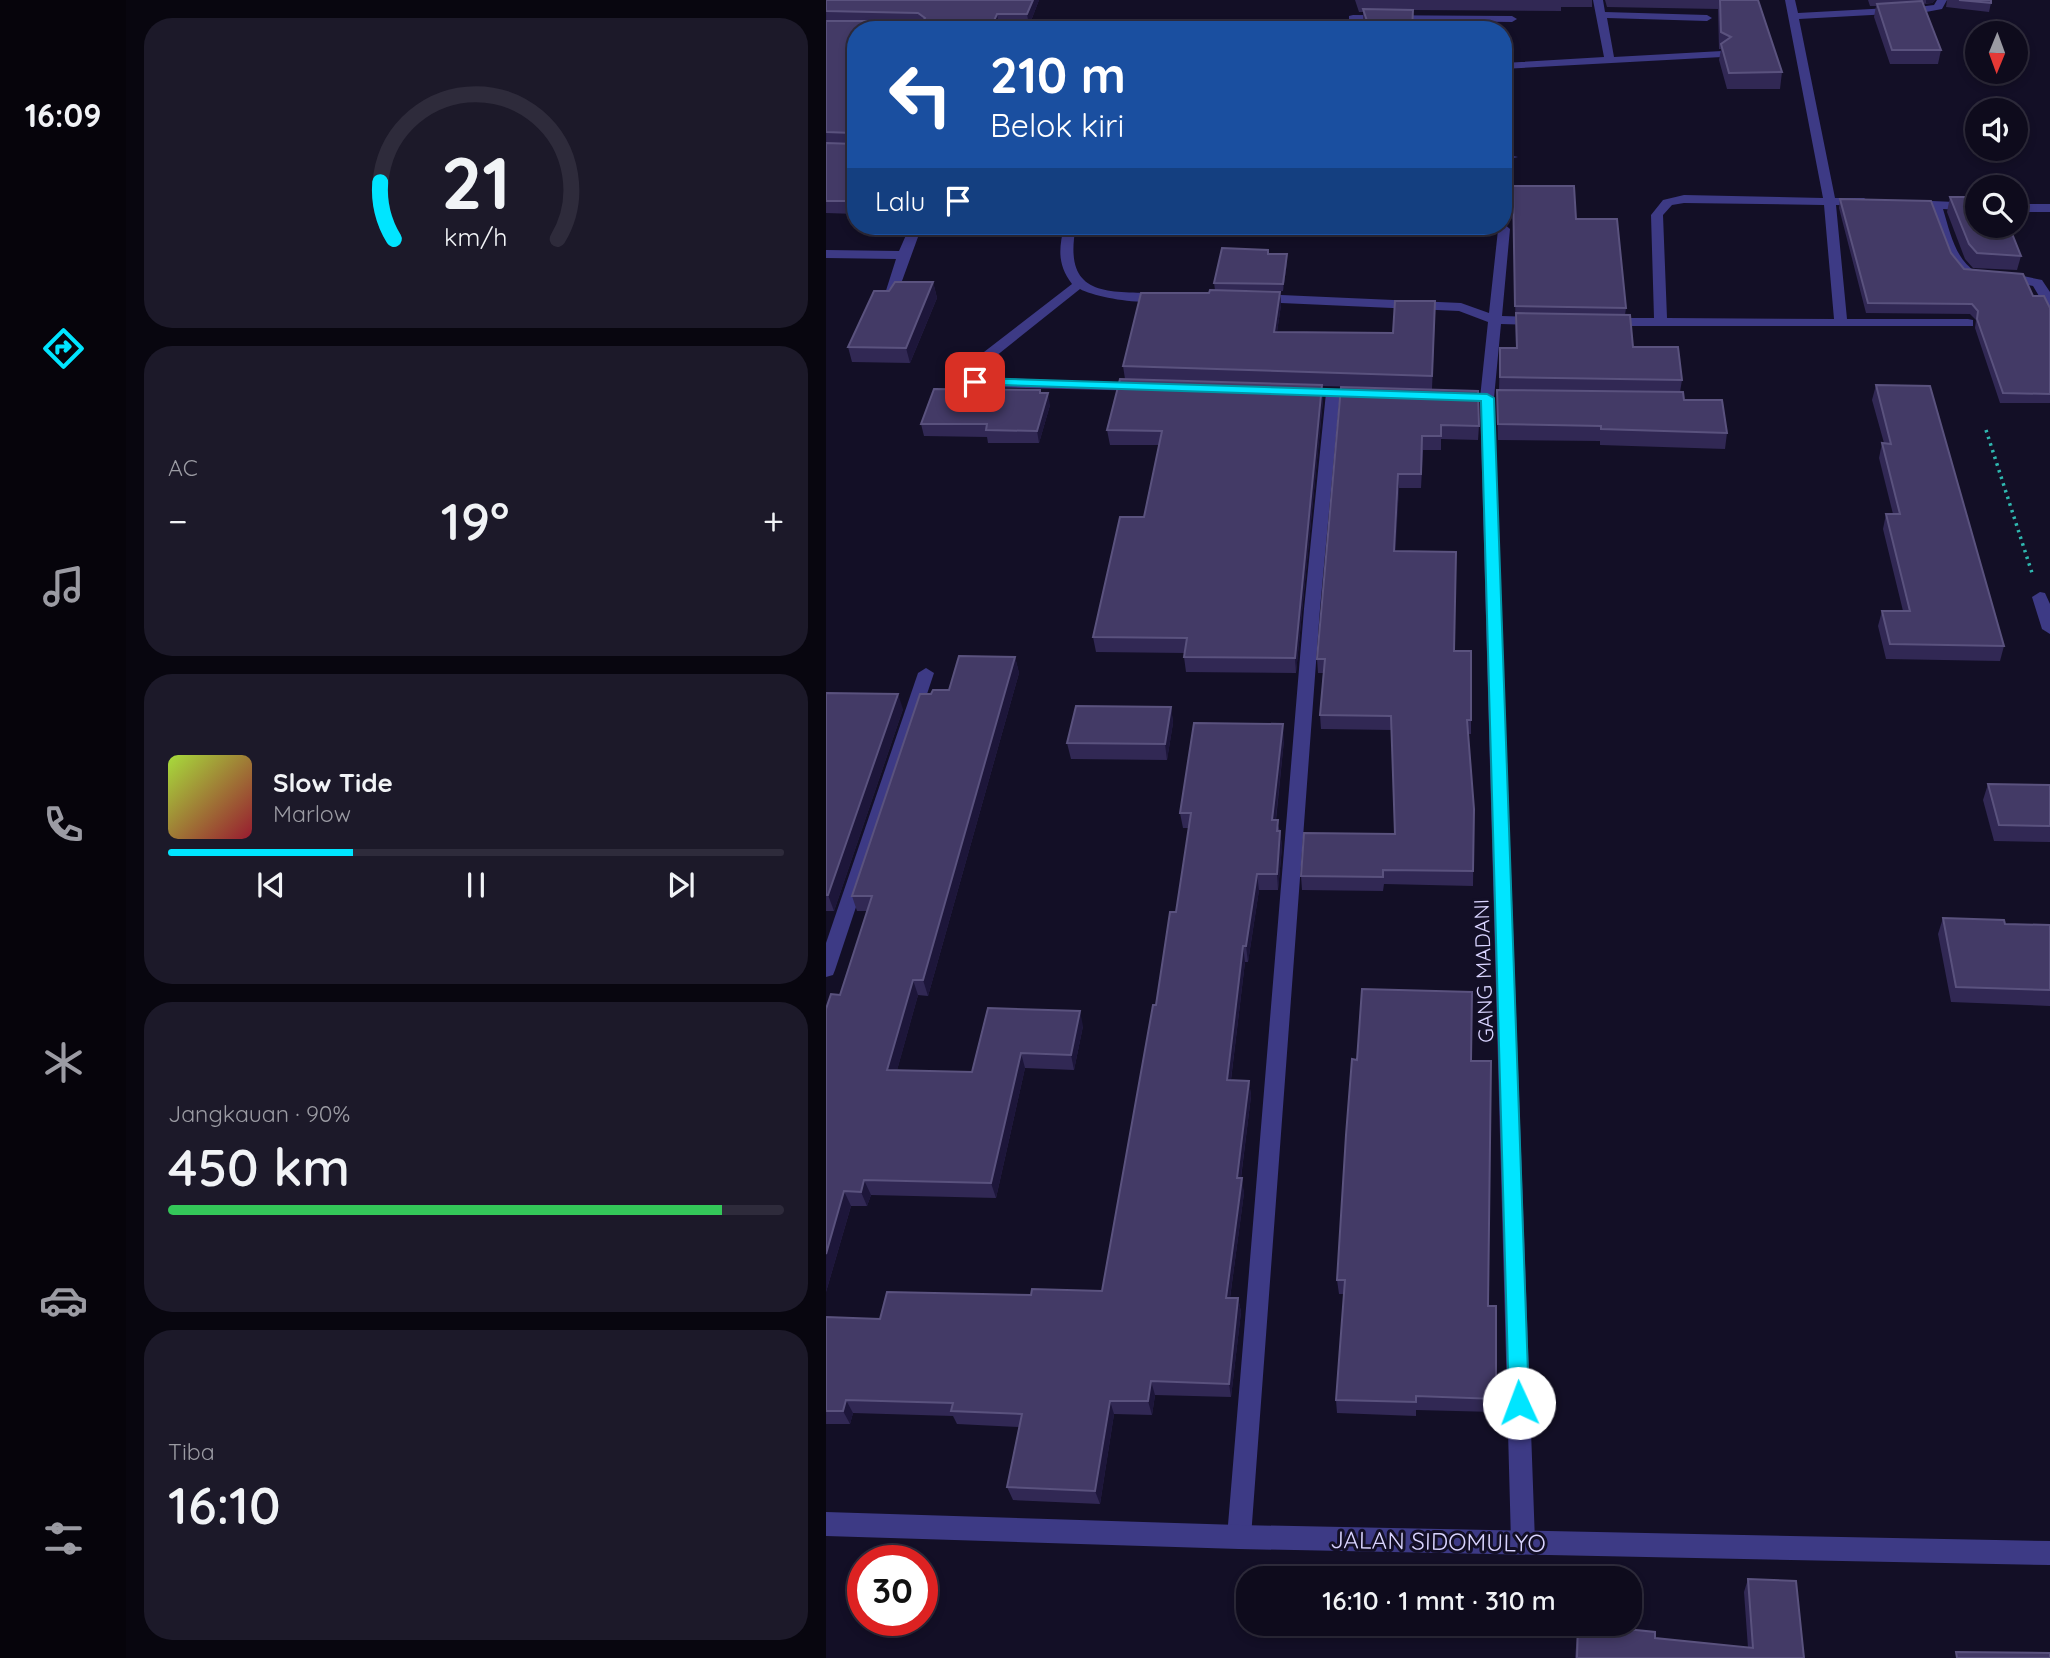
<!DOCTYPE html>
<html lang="id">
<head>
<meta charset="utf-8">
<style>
  body { margin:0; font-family:Quicksand,sans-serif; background:#1c1929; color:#f1f3f6; height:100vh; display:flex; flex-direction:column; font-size:26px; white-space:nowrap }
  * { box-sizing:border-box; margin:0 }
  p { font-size:23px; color:#9b9ba3 }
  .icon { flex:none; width:38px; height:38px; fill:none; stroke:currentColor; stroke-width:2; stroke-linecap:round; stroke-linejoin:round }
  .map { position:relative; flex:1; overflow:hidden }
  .sheet { display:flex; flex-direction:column; gap:18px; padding:18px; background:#08060f; width:700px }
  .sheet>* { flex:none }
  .banner { position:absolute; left:21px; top:21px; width:665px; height:214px; border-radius:28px; box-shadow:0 4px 10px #0003,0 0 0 2px #2e2b3b; background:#1a4fa0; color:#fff; overflow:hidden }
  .needle { width:46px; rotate:181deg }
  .controls { position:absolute; left:1139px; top:21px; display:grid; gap:14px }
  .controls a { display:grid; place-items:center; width:63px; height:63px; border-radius:50%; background:#0e0b1c; box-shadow:0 4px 10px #0003,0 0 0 2px #2e2b3b; font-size:35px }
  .speed { position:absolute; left:21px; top:1545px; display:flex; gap:14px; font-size:35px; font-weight:700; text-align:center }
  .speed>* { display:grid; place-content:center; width:91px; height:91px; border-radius:50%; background:#0e0b1c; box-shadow:0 4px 10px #0003,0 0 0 2px #2e2b3b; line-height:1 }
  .speed .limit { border:10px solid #d22; background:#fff; color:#111 }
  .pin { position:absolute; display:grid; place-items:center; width:60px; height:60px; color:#fff; margin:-30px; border-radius:14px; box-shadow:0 4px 10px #0006 }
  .me { position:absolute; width:77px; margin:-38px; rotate:358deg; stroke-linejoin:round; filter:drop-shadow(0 0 5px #0008) }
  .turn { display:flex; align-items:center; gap:24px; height:147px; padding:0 28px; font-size:32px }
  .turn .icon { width:91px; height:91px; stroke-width:2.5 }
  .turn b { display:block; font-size:49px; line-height:60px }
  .then { display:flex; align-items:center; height:66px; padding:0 28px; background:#0003; gap:14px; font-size:26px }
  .big { font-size:52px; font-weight:600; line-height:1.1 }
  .sheet .widget { flex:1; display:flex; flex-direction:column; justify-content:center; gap:10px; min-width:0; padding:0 24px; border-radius:28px; background:#1c1929 }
  .sheet .dial { align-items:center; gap:0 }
  .dial svg { height:182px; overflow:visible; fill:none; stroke:#2e2b3b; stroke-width:7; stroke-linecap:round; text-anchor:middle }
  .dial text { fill:#f1f3f6; stroke:none }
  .song { display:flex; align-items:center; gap:21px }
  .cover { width:84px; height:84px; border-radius:10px; background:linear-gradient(135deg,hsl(80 70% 55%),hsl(350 70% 35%)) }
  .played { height:7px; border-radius:4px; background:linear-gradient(90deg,#00e5ff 30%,#2e2b3b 30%) }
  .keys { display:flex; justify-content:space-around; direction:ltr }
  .heat { display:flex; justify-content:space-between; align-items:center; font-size:38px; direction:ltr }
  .charge { height:10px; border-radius:5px; background:linear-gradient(90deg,#34c759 90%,#2e2b3b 0) }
  .trip { position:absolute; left:410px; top:1566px; width:406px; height:70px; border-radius:28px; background:#0e0b1c; box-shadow:0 4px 10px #0003,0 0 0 2px #2e2b3b; font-weight:600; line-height:70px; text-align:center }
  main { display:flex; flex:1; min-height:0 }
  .menu { display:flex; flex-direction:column; width:126px; justify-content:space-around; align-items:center; background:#06040b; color:#9b9ba3 }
  .menu .icon { width:49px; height:49px }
  .menu .active { color:#00e5ff }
  .menu b { font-size:32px; color:#f1f3f6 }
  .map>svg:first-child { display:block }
</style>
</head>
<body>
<main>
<nav class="menu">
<b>16:09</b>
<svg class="icon active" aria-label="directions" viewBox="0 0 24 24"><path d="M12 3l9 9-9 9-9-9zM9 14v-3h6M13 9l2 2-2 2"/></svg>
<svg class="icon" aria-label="music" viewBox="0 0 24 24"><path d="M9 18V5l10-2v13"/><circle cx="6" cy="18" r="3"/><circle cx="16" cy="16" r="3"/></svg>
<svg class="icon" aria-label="phone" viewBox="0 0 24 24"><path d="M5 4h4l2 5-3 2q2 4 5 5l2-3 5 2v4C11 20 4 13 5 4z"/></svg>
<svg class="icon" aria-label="climate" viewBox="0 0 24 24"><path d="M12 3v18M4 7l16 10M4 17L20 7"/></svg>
<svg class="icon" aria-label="car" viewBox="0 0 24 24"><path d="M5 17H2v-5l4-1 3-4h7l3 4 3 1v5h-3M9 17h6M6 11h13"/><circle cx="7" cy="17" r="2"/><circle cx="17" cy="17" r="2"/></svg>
<svg class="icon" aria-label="filters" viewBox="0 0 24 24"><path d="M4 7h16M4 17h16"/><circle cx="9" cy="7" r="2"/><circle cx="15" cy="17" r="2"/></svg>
</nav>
<section class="sheet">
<div class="widget dial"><svg viewBox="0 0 100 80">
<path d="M14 69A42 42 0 1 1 86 69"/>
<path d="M14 69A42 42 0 0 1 8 44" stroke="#00e5ff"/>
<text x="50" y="56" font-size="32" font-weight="700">21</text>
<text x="50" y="72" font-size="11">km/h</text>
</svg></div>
<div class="widget"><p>AC</p>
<div class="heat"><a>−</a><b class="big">19°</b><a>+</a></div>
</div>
<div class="widget">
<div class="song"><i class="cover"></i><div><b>Slow Tide</b><p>Marlow</p></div></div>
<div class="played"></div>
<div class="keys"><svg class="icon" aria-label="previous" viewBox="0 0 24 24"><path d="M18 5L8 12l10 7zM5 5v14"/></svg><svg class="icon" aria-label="pause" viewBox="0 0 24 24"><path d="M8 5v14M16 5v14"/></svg><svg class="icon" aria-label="next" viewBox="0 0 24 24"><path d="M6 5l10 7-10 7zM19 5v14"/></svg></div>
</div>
<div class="widget"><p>Jangkauan · 90%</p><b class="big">450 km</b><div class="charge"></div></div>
<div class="widget"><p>Tiba</p><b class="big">16:10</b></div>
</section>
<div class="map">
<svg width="1224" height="1658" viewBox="0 0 1224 1658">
  <rect width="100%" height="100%" fill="#130f26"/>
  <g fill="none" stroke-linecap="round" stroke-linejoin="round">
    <polyline stroke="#2fb8b0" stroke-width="3.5" stroke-dasharray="2.5 4.5" stroke-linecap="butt" points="1160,430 1206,573"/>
    <g fill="#3d3a85" fill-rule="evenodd">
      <polygon points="767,0 777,0 779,12 881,15 886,18 881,21 781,18 788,57 896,51 901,54 896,57 677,69 677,63 778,57"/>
      <path d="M959 0H969L972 13 1100 6 1108 5 1111 0H1121L1116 9 1100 12 973 19 1009 198H1038L1044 202 1038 206 1010 205 1021 319H1142L1147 320V326H782L776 322 782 318H828L825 215 837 200 858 195 997 198ZM858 203 998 205 1008 319 841 318 837 215 846 205Z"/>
      <polygon points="527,15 686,16 691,19 686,22 523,20 523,16"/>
      <polygon points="677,154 692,157 677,160"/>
      <path d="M1083 200 1152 203V211L1117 209C1124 232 1129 259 1150 272V278H1142C1118 263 1113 234 1105 209L1079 207V201Z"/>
      <rect x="1190" y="204" width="34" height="8"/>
      <polygon points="677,223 684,229 676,316 712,317 718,321 712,325 675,324 668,398 709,1542 705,1550 697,1554 689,1550 685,1542 654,398 662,322 633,311 431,302 425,298 431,294 635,303 663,313 672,230 669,226 677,226"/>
      <polygon points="84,226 96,226 68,303 58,303 57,300 70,259 0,258 0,250 73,251"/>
      <path d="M238 226H250C236 298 281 292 337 293L343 297C329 308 270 298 254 289L155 368 153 377 316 384 323 388 321 391 160 387 139 379V370L145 362 246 284C231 264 233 249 238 226Z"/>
      <polygon points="1178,272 1216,280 1224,292 1224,307 1219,306 1207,286 1174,279 1172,276"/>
      <polygon points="507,389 514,393 494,609 425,1537 421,1545 413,1549 405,1545 401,1537 478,609 500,393"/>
      <polygon points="1214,592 1219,593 1224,604 1224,634 1216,629 1206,597"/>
      <polygon points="100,668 108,673 9,970 7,975 0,977 0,943 92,673"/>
    </g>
    <polygon fill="#3d3a85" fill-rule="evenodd" points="0,1512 413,1525 1224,1541 1224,1565 413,1549 0,1536"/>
  </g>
  <g fill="#312854">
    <polygon points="0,0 213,0 203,26 173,26 171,30 30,30 30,214 0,213"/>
    <polygon points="529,0 766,0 766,7 735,7 735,11 588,10 587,13 587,30 540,30 537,23 537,12 533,12"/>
    <polygon points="779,0 932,0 956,72 954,89 901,89 893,60 895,49 893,49 892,9 781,7"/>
    <polygon points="1042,0 1109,0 1106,3 1097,4 1115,50 1112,64 1064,64 1048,17 1050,6 1044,6"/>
    <polygon points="1121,0 1165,0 1165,3 1163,12 1120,7"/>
    <polygon points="687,193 750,219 800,308 799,315 807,347 856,380 854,392 858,400 901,433 899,449 774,445 774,441 672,440 671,405 671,390 673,390 674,348 690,348"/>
    <polygon points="1124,197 1195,256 1191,270 1147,268 1139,259 1121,212"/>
    <polygon points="1014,199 1125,253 1138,269 1207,296 1224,308 1224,403 1174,403 1149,328 1150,320 1144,314 1040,313 1013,208"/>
    <polygon points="443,254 461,262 457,291 389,290 388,283"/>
    <polygon points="107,282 111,298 84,363 26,362 22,347 63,291"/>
    <polygon points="454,292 455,305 451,332 567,333 609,314 606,389 653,426 652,440 615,439 615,450 597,450 595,488 573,488 569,551 629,651 645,651 645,734 642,734 648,809 647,886 558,884 557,891 476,890 475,876 569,834 566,730 495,729 494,715 497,673 492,673 491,659 531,387 496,386 497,400 470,673 360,672 358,657 359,653 270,652 267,637 318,517 333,445 284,445 281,430 299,379 297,366 383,293"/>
    <polygon points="1050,385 1178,646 1174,661 1060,659 1052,626 1056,611 1077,611 1057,529 1060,514 1067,514 1053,458 1056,443 1058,443 1046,400"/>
    <polygon points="215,393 224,405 213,443 162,443 161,437 98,436 95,424"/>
    <polygon points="189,657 193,673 102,996 92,995 71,1070 146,1072 257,1026 248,1070 199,1068 170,1198 45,1195 41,1206 25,1206 0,1292 0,1009 14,995 41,911 31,911 26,896 105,694 123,690"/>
    <polygon points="0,693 77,709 8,911 0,911"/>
    <polygon points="345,707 347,723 341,760 245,759 241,743"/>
    <polygon points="458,740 450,820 454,831 456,847 452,890 433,890 422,962 419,962 405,1080 423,1081 425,1096 415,1178 418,1193 404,1298 412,1298 415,1312 405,1397 329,1395 326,1415 288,1414 274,1504 187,1500 181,1487 193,1427 131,1424 127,1416 27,1413 24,1424 0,1424 0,1317 54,1319 205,1295 276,1291 330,1005 350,912 363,828 357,828 354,813"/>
    <polygon points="1162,784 1224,785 1224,842 1168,841 1157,800"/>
    <polygon points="1117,918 1179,924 1224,925 1224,1006 1125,1002 1112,934"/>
    <polygon points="645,1061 670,1399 669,1412 590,1410 590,1416 511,1413 510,1400 518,1294 513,1294 511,1280"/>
    <polygon points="922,1579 978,1658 749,1658 752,1624 829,1638 922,1648 918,1592"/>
  </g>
  <g fill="#1d163a">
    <polygon points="207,0 213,0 203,26 201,14"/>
    <polygon points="1100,0 1109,0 1106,3 1100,3"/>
    <polygon points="171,14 173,26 171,30 164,30"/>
    <polygon points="461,254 461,262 457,291 457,284"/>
    <polygon points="107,282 111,298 84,363 80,348"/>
    <polygon points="454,292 455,305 449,345 448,332"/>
    <polygon points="496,385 497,400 470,673 469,658"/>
    <polygon points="222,393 224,405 213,443 211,431"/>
    <polygon points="572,474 573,488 569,566 568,551"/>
    <polygon points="189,657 193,673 102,996 97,980"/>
    <polygon points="72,694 77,709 8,911 2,895"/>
    <polygon points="345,707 347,723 341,760 339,744"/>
    <polygon points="457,724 458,740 448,835 446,820"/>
    <polygon points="454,831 456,847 452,890 451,874"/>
    <polygon points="431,874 433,890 422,962 420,946"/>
    <polygon points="417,946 419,962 403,1095 401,1080"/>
    <polygon points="87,980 92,995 67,1085 61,1070"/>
    <polygon points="254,1011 257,1026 248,1070 245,1055"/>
    <polygon points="195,1053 199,1068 170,1198 165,1183"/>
    <polygon points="423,1081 425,1096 413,1192 411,1178"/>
    <polygon points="416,1178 418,1193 402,1312 400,1298"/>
    <polygon points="38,1180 45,1195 41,1206 35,1192"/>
    <polygon points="18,1191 25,1206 0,1292 0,1254"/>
    <polygon points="412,1298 415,1312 405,1397 403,1384"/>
    <polygon points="325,1381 329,1395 326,1415 322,1401"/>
    <polygon points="20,1400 27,1413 24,1424 17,1411"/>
    <polygon points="284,1401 288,1414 274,1504 269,1491"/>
  </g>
  <g fill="#433a66" stroke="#5a527e" stroke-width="2">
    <polygon points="0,0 207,0 201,14 171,14 164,30 30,30 30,201 0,201 0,143 29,144 27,133 0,132 0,21 97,21 99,18 92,13 0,11"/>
    <polygon points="894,0 932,0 956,72 903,73 895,44 905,37 895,32"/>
    <polygon points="1133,0 1165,0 1165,3"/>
    <polygon points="1096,1 1115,50 1066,50 1051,4"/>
    <polygon points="537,9 587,10 586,30 544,30"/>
    <polygon points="687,186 748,186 750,219 791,219 800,308 689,306"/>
    <polygon points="1124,197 1152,197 1152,226 1183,226 1195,256 1151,253 1143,244"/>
    <polygon points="1014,199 1105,201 1125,253 1138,269 1197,274 1207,296 1218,296 1224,308 1224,394 1177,393 1151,319 1152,311 1146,304 1042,303"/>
    <polygon points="396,248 442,250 442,254 461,254 457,284 388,283"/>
    <polygon points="69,282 107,282 80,348 22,347 48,291 63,291"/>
    <polygon points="384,290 454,292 448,332 567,333 569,301 609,301 606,376 297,366 315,293 383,293"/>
    <polygon points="690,313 804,315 807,347 852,347 856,380 674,377 674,348 691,348"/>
    <polygon points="294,379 496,385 469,658 358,657 361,638 267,637 294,517 318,517 336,431 281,430"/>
    <polygon points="1050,385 1104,386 1178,646 1064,644 1056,611 1084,611 1060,514 1074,514 1056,443 1065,444"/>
    <polygon points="515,387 652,391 653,426 615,425 615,436 596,436 595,474 572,474 568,551 630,552 628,651 645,651 645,720 641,720 648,809 647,871 557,870 557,877 475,876 478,833 569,834 565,716 494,715 499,659 491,659"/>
    <polygon points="108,389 214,390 214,393 222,393 211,431 160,430 161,424 95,424"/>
    <polygon points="671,390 857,392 858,400 896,400 901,433 775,429 775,426 672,424"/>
    <polygon points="133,656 189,657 97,980 87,980 61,1070 146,1072 162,1008 254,1011 245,1055 195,1053 165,1183 38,1180 35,1192 18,1191 0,1254 0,1009 5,994 14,995 46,896 26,896 94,694 105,694 107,690 123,690"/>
    <polygon points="0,693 72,694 2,895 0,895"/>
    <polygon points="250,706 345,707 339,744 241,743"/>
    <polygon points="368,723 457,724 446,820 452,820 451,831 454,831 451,874 431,874 420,946 417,946 401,1080 423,1081 411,1178 416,1178 400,1298 412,1298 403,1384 325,1381 322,1401 284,1401 269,1491 181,1487 196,1414 125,1411 127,1403 20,1400 17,1411 0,1411 0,1317 54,1319 61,1292 205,1295 206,1289 276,1291 327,1005 330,1005 344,912 350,912 365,813 354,813"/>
    <polygon points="1162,784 1224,785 1224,826 1173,825"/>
    <polygon points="1117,918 1178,920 1179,924 1224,925 1224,990 1130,987"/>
    <polygon points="536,989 646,992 645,1061 665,1061 662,1306 670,1306 670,1399 590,1396 590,1402 510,1400 519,1280 511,1280 520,1135 526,1059 531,1060"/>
    <polygon points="922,1579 970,1581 978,1658 751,1658 752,1624 829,1632 829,1638 927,1648"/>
    <polygon points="1130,1652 1224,1653 1224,1658 1131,1658"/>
  </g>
  <polygon fill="#00e5ff" stroke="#0095a6" stroke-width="2" points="149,378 661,394 668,398 703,1403 700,1410 693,1412 686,1410 683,1403 655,401 145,384 143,382"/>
  <g text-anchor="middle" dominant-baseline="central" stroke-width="6" stroke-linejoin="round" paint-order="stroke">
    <g font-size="21" fill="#d9d4ff" stroke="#130f26">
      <text transform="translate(657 971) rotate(-92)">GANG MADANI</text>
    </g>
    <g font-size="24" fill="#d9d4ff" stroke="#130f26">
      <text transform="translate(612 1541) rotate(1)">JALAN SIDOMULYO</text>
    </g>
  </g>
</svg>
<div class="controls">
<a><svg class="needle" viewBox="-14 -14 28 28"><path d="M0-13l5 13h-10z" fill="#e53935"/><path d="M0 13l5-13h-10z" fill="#9b9ba3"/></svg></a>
<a><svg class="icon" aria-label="sound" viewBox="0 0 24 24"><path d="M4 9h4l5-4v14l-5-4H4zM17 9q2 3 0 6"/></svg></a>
<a><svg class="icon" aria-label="search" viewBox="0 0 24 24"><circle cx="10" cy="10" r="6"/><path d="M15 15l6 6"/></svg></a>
</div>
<div class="speed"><div class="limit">30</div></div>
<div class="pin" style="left:149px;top:382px;background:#d93025"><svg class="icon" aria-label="arrive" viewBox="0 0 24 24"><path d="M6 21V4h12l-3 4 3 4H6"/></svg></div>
<svg class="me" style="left:693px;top:1403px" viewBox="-20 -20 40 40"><circle r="19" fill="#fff"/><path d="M0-13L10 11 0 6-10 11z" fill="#00e5ff"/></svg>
<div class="trip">16:10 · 1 mnt · 310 m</div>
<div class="banner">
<div class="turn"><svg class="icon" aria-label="left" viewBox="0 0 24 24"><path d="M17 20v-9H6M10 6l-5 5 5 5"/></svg><div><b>210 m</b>Belok kiri</div></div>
<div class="then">Lalu<svg class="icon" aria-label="arrive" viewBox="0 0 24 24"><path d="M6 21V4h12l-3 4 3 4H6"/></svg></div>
</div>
</div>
</main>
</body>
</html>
